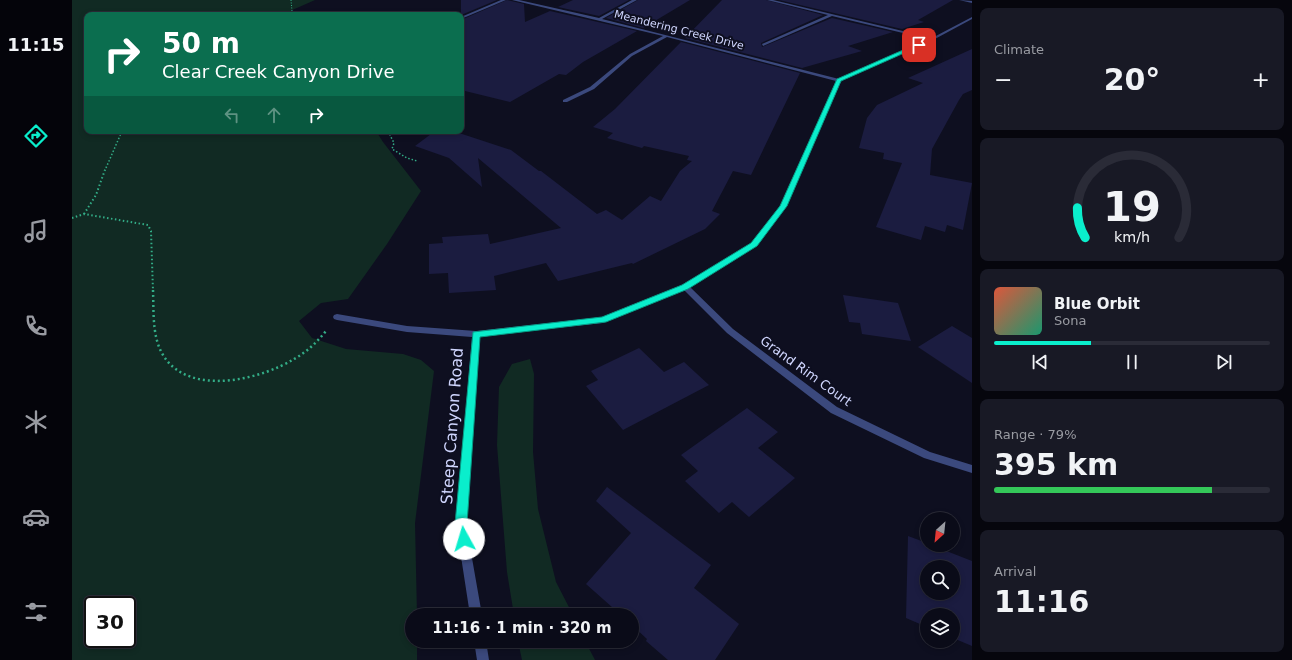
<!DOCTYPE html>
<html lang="en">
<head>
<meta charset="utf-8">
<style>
  body { margin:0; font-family:"DejaVu Sans",sans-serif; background:#181925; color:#f1f3f6; height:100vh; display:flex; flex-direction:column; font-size:15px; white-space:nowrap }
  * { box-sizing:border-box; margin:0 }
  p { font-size:13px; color:#999ba2 }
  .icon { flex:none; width:22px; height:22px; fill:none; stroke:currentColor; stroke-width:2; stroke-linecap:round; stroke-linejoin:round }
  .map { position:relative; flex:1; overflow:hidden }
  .details { display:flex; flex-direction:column; gap:8px; padding:8px; background:#06060d; width:320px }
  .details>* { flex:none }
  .banner { position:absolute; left:12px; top:12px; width:380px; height:122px; border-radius:8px; box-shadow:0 2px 6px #0003,0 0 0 1px #2a2b37; background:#0b6e4f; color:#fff; overflow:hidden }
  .needle { width:26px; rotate:207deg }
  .tools { position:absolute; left:848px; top:512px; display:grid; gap:8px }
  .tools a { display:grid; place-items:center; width:40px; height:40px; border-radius:50%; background:#0a0b18; box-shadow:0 2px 6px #0003,0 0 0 1px #2a2b37; font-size:20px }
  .speed { position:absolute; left:12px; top:596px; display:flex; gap:8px; font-size:20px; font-weight:700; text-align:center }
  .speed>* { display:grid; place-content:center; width:52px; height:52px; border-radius:50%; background:#0a0b18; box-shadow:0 2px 6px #0003,0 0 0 1px #2a2b37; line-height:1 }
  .speed .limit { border:2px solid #111; border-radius:6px; background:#fff; color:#111 }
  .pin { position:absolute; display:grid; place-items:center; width:34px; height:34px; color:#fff; margin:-17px; border-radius:8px; box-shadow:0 2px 6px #0006 }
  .me { position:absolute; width:44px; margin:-22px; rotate:354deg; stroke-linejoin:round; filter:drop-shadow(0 0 3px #0008) }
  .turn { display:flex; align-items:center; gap:14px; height:84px; padding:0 12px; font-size:18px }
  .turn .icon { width:52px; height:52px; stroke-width:2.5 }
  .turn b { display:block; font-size:28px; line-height:34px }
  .lanes { display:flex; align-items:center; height:38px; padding:0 12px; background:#0003; justify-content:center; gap:20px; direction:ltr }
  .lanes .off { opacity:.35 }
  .big { font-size:30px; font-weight:700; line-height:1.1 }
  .details .widget { flex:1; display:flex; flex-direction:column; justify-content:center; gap:6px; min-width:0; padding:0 14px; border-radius:8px; background:#181925 }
  .details .dial { align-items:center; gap:0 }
  .dial svg { height:104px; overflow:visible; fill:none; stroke:#2a2b37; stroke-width:7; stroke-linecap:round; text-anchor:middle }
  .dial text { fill:#f1f3f6; stroke:none }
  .song { display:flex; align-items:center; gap:12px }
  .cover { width:48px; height:48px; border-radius:6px; background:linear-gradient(135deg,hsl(10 70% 55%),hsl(160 70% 35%)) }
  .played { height:4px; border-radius:2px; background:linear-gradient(90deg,#0aeecc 35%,#2a2b37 35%) }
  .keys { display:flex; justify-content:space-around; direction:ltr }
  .heat { display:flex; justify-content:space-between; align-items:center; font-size:22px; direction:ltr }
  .charge { height:6px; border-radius:3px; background:linear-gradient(90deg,#34c759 79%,#2a2b37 0) }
  .trip { position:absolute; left:333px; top:608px; width:234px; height:40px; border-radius:20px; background:#0a0b18; box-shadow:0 2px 6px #0003,0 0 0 1px #2a2b37; font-weight:700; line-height:40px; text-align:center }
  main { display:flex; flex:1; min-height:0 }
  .tabs { display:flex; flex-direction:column; width:72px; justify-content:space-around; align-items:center; background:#04040a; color:#999ba2 }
  .tabs .icon { width:28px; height:28px }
  .tabs .current { color:#0aeecc }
  .tabs b { font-size:18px; color:#f1f3f6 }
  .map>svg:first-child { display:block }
</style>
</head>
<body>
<main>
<nav class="tabs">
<b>11:15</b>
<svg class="icon current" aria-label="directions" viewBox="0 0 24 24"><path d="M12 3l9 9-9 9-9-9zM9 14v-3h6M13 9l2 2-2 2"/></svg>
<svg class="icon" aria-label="music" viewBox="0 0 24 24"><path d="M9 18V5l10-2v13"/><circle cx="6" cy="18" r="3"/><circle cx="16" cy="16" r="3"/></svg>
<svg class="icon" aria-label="phone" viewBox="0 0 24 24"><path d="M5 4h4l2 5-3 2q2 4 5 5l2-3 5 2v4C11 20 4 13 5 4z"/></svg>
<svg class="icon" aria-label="climate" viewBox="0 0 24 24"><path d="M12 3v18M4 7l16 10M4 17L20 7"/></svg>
<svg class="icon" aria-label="car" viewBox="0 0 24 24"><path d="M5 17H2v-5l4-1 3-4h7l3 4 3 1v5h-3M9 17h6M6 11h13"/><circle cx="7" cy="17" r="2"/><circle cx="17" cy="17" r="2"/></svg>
<svg class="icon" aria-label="filters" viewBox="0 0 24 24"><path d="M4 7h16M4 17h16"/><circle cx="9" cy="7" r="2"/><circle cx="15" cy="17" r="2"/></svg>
</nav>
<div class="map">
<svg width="900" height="660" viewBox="0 0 900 660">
  <rect width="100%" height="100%" fill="#0e0f20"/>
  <g fill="#112a23" fill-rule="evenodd">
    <path d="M0 0H243L209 15H15V131H304L311 142 349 191 315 244 276 299 249 303 227 321 240 338 274 349 331 354 349 360 362 371 343 523 345 615H340V641H345V660H0ZM21 605H55V639H21Z"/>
    <polygon points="458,359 462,374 461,452 466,509 484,582 501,615 442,615 435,572 425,445 427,387 440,364"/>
    <polygon points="446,641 513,641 523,660 450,660"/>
  </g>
  <g fill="#1b1c40" fill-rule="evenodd">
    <polygon points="389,0 425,0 389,15"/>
    <polygon points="435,0 452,4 453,22 478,11 565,31 511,62 494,75 487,74 438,102 389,90 389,20"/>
    <polygon points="501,0 557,0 527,16 486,7"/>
    <polygon points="566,0 618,0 571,28 534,18"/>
    <polygon points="650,0 694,0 751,15 689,43 690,47 760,18 821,32 776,46 790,51 730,68 613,38"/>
    <polygon points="707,0 881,0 846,20 852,22 830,29"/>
    <polygon points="609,42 728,73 679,175 661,171 640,211 648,214 633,229 561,264 560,263 486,281 474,263 422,276 424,290 377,293 376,273 357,274 357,244 371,243 370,237 416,234 418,244 489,228 406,158 410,187 377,158 343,146 363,131 381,131 439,150 467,171 469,171 525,214 534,210 550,220 578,196 589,201 608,171 620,161 615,160 617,156 572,146 570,148 535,138 541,133 521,127 543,109"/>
    <polygon points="900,49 900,90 891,94 887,100 860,149 858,175 900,183 891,230 875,225 873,232 853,226 849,240 804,227 830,163 811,159 812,153 787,148 795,118 805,105 851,83 836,78"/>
    <polygon points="771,295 826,303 839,341 790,334 788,323 777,322"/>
    <polygon points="880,326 900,338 900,383 846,347"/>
    <polygon points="567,348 592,372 612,362 637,385 551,430 514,386 526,380 519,371"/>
    <polygon points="675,408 706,432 686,448 723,478 677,517 660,502 647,513 613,481 626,471 609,455"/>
    <polygon points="535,487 639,565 622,588 667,624 643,660 596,660 574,641 575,639 560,625 560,615 549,615 514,584 559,533 524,501"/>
    <path d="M836 536 855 543V545H859L900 561V646L881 638V615H855V627L834 618ZM855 567H881V593H855Z"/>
  </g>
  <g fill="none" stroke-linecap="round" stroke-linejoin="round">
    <polyline stroke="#33ad87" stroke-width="1" stroke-dasharray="1 1.5" stroke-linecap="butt" points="219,0 220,11 231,15"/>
    <g stroke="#33ad87" stroke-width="1.5" stroke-dasharray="1.5 2" stroke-linecap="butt">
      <polyline points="316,131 322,143 320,149 335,158 345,161"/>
      <polyline points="34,168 50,131"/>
    </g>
    <g stroke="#33ad87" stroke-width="2" stroke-dasharray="1.5 2.5" stroke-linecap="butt">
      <polyline points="12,214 24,195 34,167"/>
      <polyline points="0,218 12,214 76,225 79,231 81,291"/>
    </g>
    <path stroke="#33ad87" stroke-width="2.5" stroke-dasharray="2 3" stroke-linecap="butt" d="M81 290C82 316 79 346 99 365 129 394 191 378 222 359 235 352 245 342 254 331"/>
    <g fill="#3b497d" fill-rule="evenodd">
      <polygon points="429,0 434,0 389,19 389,17"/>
      <polygon points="440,0 447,0 527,18 560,0 565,0 530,19 767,79 856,39 760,16 691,46 690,44 756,15 695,0 701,0 860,38 900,17 900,19 861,40 769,81 714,207 684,246 618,287 661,329 765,407 858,452 900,465 900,473 852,458 759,413 655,333 612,290 531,323 408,336 394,524 410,615 398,615 384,524 400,337 335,332 265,320 262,319 261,317 262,315 265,314 335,326 404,331 530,317 610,285 680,244 709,206 764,81 595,37 560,56 522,89 495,102 491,102 491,100 518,87 558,54 591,36"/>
      <polygon points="887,0 900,1 900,3"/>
      <polygon points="402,641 414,641 417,660 405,660"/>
    </g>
  </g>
  <polygon fill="#0aeecc" stroke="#069b85" points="847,43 848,46 769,81 715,206 685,246 616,289 534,322 408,337 395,524 398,539 396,544 392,545 388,544 383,524 401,332 530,317 610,285 679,243 708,206 765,79"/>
  <g text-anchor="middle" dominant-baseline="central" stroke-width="4" stroke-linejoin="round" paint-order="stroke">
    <g font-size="11" fill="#cfd5fd" stroke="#0e0f20">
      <text transform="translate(607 30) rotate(14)">Meandering Creek Drive</text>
    </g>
    <g font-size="13" fill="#cfd5fd" stroke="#0e0f20">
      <text transform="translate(734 371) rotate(36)">Grand Rim Court</text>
    </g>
    <g font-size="16" fill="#cfd5fd" stroke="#0e0f20">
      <text transform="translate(380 426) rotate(-86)">Steep Canyon Road</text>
    </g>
  </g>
</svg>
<div class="tools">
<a><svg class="needle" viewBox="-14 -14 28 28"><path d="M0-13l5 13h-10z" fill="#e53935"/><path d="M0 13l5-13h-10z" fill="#999ba2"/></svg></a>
<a><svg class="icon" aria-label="search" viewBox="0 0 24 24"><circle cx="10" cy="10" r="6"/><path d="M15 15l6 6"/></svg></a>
<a><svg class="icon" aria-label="layers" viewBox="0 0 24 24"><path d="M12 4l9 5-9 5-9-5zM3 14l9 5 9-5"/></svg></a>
</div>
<div class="speed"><div class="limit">30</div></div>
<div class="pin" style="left:847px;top:45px;background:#d93025"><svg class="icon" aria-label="arrive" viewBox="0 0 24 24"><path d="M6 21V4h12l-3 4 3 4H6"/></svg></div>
<svg class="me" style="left:392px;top:539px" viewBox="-20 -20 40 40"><circle r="19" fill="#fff"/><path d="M0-13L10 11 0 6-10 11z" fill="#0aeecc"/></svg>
<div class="trip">11:16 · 1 min · 320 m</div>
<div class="banner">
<div class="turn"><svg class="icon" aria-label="right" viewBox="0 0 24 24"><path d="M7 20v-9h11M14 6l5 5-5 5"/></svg><div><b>50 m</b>Clear Creek Canyon Drive</div></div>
<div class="lanes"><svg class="icon off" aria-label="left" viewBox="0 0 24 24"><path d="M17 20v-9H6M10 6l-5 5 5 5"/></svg><svg class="icon off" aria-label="ahead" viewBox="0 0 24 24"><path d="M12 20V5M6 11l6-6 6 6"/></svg><svg class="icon" aria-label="right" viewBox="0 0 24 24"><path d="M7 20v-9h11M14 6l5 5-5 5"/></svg></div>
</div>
</div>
<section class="details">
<div class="widget"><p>Climate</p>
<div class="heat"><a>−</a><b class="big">20°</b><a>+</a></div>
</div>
<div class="widget dial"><svg viewBox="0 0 100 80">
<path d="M14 69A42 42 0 1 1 86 69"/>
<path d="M14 69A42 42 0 0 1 8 46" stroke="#0aeecc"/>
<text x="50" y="56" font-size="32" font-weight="700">19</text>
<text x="50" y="72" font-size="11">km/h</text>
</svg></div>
<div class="widget">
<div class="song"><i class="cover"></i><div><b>Blue Orbit</b><p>Sona</p></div></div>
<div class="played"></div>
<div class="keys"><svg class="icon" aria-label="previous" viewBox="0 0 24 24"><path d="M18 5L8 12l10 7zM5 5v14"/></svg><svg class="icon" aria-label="pause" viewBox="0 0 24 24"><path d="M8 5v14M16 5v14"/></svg><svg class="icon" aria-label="next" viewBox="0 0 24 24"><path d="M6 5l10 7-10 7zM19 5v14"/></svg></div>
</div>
<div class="widget"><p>Range · 79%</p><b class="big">395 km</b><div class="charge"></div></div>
<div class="widget"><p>Arrival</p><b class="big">11:16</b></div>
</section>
</main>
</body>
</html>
